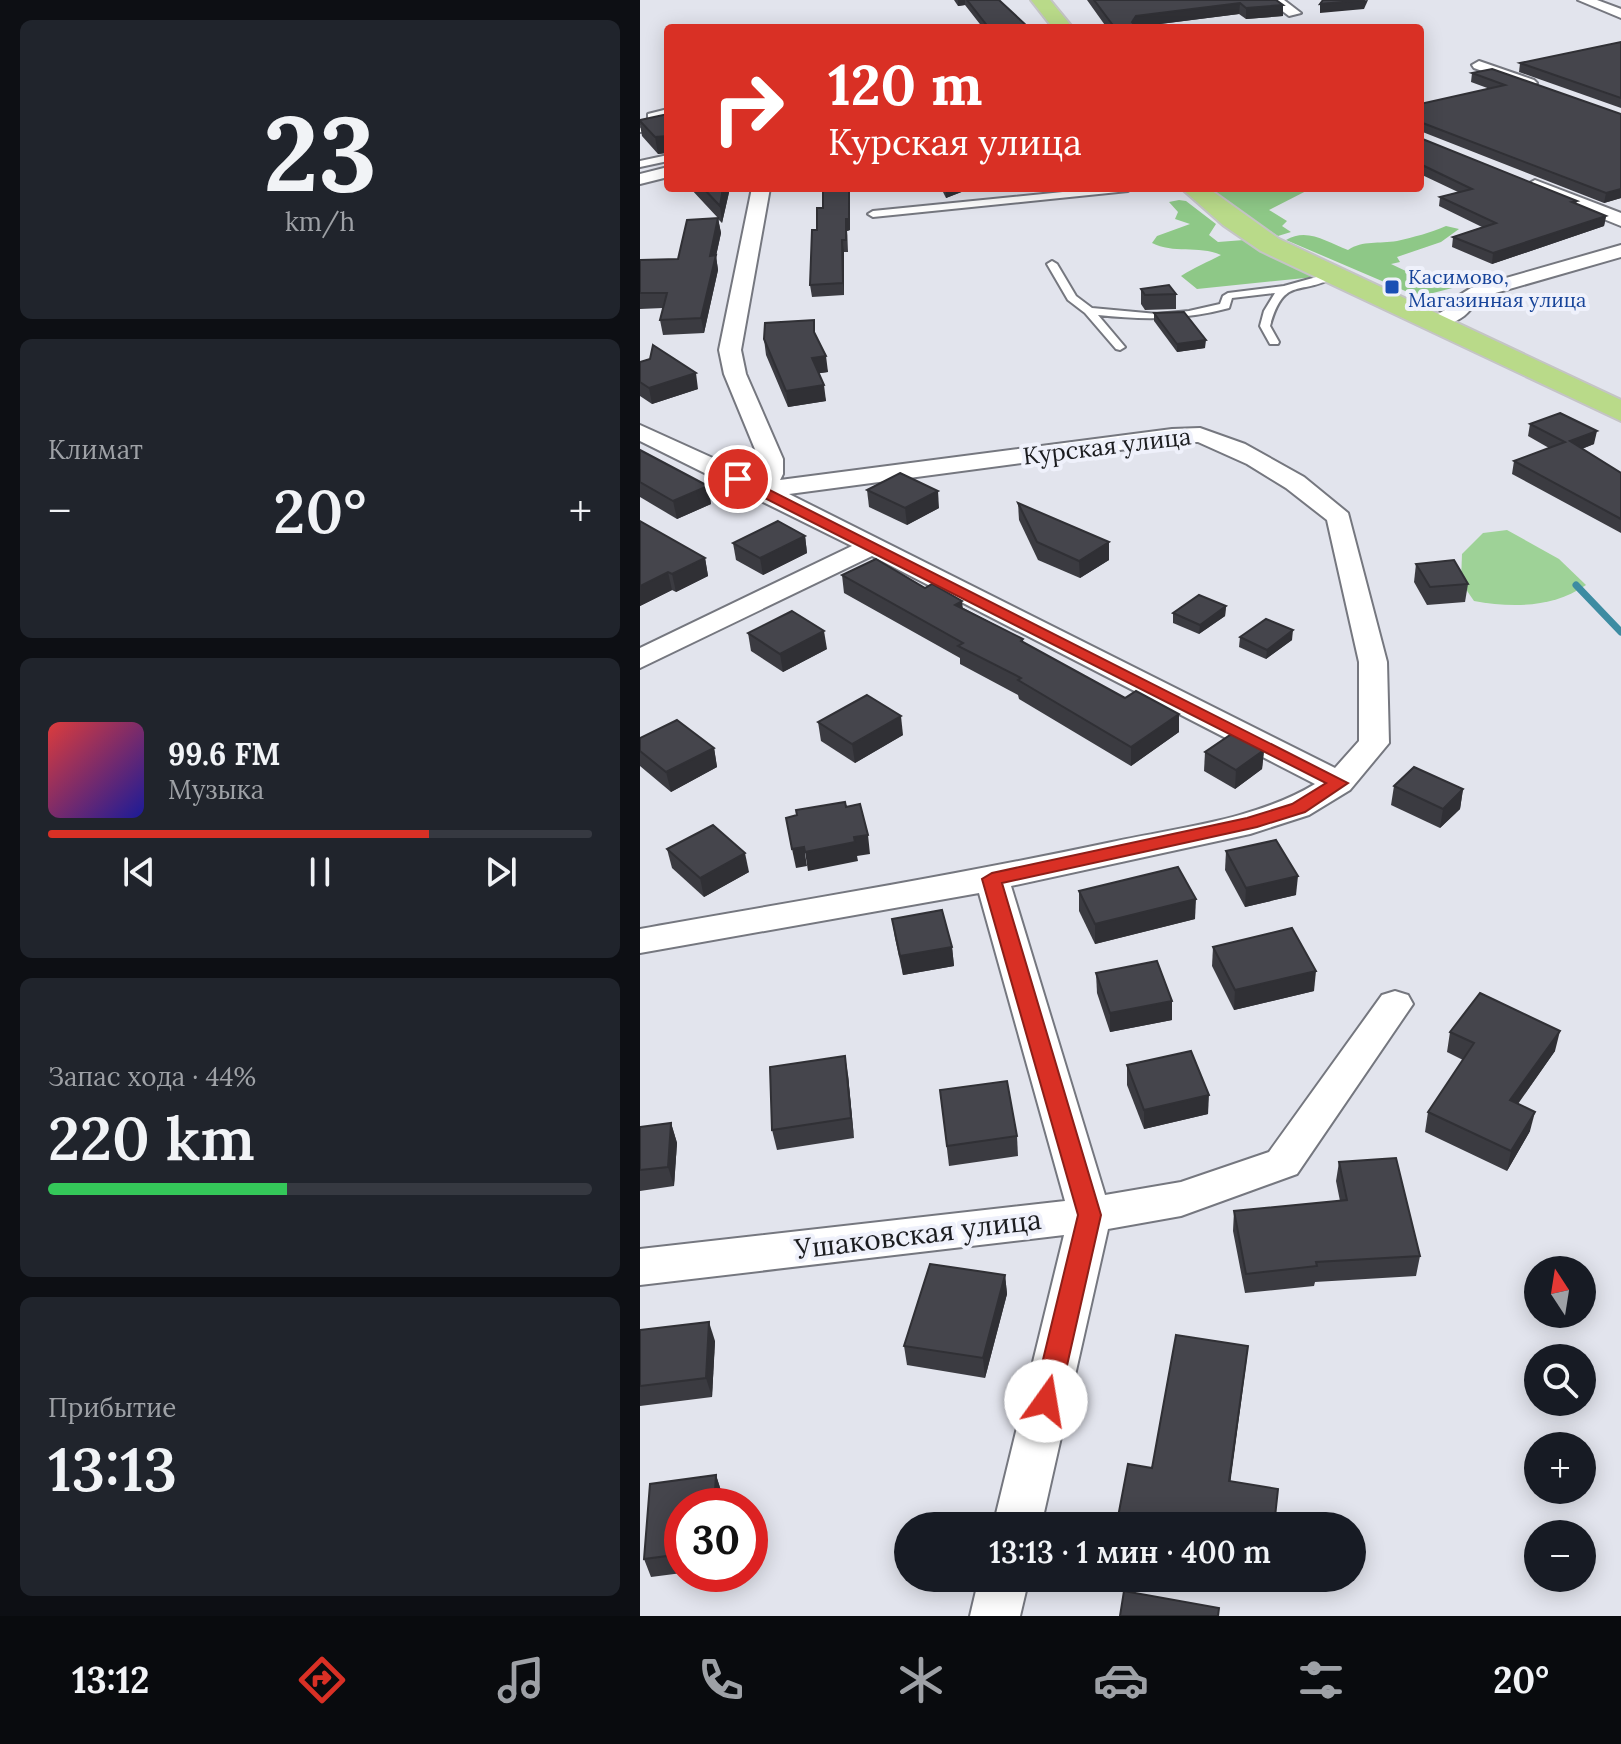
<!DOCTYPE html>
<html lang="ru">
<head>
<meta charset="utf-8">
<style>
  body { margin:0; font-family:Lora,serif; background:#20242c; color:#f1f3f6; height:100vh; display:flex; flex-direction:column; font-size:30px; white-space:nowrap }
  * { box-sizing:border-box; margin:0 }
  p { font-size:26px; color:#9ea1a6 }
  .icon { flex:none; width:44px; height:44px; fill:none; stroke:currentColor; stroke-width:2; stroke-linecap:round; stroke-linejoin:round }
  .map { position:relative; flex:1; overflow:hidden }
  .side { display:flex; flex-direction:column; gap:20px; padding:20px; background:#0d0f14; width:640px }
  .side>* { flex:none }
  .banner { position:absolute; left:24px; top:24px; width:760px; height:168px; border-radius:8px; box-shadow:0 4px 20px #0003; background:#d93025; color:#fff; overflow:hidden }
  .needle { width:52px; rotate:348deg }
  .buttons { position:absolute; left:884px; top:1256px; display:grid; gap:16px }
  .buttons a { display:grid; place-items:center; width:72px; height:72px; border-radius:50%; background:#171b24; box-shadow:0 4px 20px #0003; font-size:40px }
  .speed { position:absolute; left:24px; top:1488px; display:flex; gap:16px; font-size:40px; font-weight:700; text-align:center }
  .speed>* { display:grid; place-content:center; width:104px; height:104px; border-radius:50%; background:#171b24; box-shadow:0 4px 20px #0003; line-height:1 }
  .speed .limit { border:12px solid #d22; background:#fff; color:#111 }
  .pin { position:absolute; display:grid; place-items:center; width:68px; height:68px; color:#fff; margin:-34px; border:4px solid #fff; border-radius:50%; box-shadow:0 2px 8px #0007 }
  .me { position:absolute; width:88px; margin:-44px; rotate:13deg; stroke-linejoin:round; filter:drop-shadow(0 0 6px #0008) }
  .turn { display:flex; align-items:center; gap:28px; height:168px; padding:0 32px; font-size:36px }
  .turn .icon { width:104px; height:104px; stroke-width:2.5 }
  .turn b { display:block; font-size:56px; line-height:68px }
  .big { font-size:60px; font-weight:600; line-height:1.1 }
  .side .card { flex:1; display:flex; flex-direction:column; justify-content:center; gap:12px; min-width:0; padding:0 28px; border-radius:12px; background:#20242c }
  .side .dial { align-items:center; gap:0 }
  .dial b { font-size:104px; line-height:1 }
  .song { display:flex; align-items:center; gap:24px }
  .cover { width:96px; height:96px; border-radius:12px; background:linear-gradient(135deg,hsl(0 70% 55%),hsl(240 70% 35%)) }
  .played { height:8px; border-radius:4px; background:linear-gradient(90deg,#d93025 70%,#363941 70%) }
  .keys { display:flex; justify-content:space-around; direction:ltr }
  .heat { display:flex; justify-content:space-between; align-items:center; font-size:44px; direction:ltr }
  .charge { height:12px; border-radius:6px; background:linear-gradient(90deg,#34c759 44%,#363941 0) }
  .trip { position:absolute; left:254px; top:1512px; width:472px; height:80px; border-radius:40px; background:#171b24; box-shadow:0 4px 20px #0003; font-weight:600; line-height:80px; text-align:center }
  .tab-bar { display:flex; height:128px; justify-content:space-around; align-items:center; background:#090b0e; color:#9ea1a6 }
  .tab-bar .icon { width:56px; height:56px }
  .tab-bar .active { color:#d93025 }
  .tab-bar b { font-size:36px; color:#f1f3f6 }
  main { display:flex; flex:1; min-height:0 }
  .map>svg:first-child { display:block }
</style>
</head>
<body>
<main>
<section class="side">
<div class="card dial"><b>23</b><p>km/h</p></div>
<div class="card"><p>Климат</p>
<div class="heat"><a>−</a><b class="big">20°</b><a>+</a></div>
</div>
<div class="card">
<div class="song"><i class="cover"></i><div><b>99.6 FM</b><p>Музыка</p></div></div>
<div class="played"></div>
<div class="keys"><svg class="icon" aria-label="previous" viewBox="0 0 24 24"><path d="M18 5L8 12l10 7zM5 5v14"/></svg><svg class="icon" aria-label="pause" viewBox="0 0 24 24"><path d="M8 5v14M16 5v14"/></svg><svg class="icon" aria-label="next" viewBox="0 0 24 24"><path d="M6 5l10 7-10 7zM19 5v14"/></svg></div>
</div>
<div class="card"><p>Запас хода · 44%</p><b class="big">220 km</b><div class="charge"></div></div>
<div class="card"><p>Прибытие</p><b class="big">13:13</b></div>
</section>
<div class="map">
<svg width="981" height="1616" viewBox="0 0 981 1616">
  <rect width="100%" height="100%" fill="#e2e4ed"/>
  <path fill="#9ed297" d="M867 530 919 559 946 585C913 608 872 608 834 601L821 582 822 554 843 533Z"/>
  <g fill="#8ec887">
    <polygon points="569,188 672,188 629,210 647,221 642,226 651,232 638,236 589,206"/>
    <path d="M539 200 546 201 576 224 569 235 578 242 604 240 675 277 557 289 541 276C555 267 568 262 581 255 558 245 533 254 512 243L517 236 550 224 535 219 538 212 529 202Z"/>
    <path d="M806 226 819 229 801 242 757 257 760 262 751 264 770 273 782 272 824 285 793 293 784 299 646 240C667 227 687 242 708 250 723 240 739 244 757 241 774 237 790 233 806 226Z"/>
  </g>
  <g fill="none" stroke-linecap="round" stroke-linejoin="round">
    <polyline stroke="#3d8ca2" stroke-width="7" points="936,585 981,632"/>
    <defs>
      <g id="service">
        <polygon points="28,109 28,114 17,117 27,123 27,127 0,132 0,128 17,124 8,118 8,114"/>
        <polygon points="28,155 28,161 0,167 0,161"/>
        <polygon points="462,188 492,188 488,191 233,217 228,214 233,211"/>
        <path d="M412 261 417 264 436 296 452 308 517 314 549 311 580 304 583 296 588 293 644 286 691 273 696 276C662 297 644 274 630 326L639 342 638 344H630L620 326 624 311 635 293 592 298 589 308C544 320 504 320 458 315L485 347 480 350 476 349 445 313 428 300 407 264Z"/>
      </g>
      <g id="minor">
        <polygon points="628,0 644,0 661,13 649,16"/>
        <polygon points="938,0 957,0 981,9 981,18"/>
        <polygon points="839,61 894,80 897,83 889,88 834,68 832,65"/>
        <polygon points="28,167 28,177 0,184 0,174"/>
        <polygon points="895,180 981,213 981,226 889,189 886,185"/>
        <path d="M112 188H130L101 350 106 374 143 459V474L140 480 532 429 560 428 605 444 664 477 708 513 747 662 749 743 710 790 669 815 610 834 371 886 465 1195 541 1182 629 1152 742 995 755 991 768 995 773 1004 657 1174 541 1216 468 1229 401 1526H353L424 1235 0 1285V1249L425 1201 339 893 0 953V929C158 901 316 875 472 842 541 827 615 820 675 784L232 556 0 668V648L212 546 0 441V425L117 478 119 459 84 374 79 350ZM540 442H558L607 464 646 488 687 520 719 662V741L695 768 149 494Z"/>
        <path d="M981 245V257L845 296C836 302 832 309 824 316 816 322 801 328 791 330L781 324 810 307 818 296 831 288Z"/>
        <polygon points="339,1578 389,1578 380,1616 330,1616"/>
      </g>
      <g id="primary">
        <polygon points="391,0 410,0 433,28 413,28"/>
        <polygon points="541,188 568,188 639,239 981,400 981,421 621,251 583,225"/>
      </g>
    </defs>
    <use href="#service" stroke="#75777f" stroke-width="4"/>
    <use href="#minor" stroke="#75777f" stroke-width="4"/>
    <use href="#primary" stroke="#c4c4c5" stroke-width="4"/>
    <use href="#service" fill="#fff" fill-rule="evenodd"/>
    <use href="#minor" fill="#fff" fill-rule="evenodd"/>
    <use href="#primary" fill="#b9da89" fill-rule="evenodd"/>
  </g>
  <g fill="#3b3b41">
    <polygon points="314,0 359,0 389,28 343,28 325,5 318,6"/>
    <polygon points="447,0 636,0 643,5 643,16 606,19 599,14 497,27 498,28 467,28"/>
    <polygon points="981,42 981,108 879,72 880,63"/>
    <polygon points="832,73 981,114 981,198 964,203 780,131 780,104 850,89 831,82"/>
    <polygon points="28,114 28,164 26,153 18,154 2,136 0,125 0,120"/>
    <polygon points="780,138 937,201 936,204 966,216 964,226 852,264 812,247 813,237 842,227 799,206 800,197 818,192 780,174"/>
    <polygon points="50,188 90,188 82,223 78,219 81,233 76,256 78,270 64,333 23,335 20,320 23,308 0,309 0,260 38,259 78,218"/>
    <polygon points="183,188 210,188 210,230 207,231 208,252 204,252 204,295 172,297 170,285 183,208"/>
    <polygon points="296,188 323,188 324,191 306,198 302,190 297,191"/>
    <polygon points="501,289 536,294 536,309 505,310 501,304"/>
    <polygon points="514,313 565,348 537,352 514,321"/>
    <polygon points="176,337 188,372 179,373 186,401 148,407 126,355 124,339"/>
    <polygon points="0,362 58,389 12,404 0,396"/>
    <polygon points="890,424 954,444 942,449 981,473 981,533 872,474 874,461 909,448 888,436"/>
    <polygon points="0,450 68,486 71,504 37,519 0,497"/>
    <polygon points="227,490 299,508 267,525 229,507"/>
    <polygon points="378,503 469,542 469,560 440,578 398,560 379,520"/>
    <polygon points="0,521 65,558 68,576 36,592 32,590 0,606"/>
    <polygon points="165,536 167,553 123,575 96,560 93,543"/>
    <polygon points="776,564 828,584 825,602 787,605 774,582"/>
    <polygon points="202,575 285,588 383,639 383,642 539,732 491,766 379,699 378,695 320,664 320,658 204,593"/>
    <polygon points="586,606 585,616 559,634 533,623 533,613"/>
    <polygon points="108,633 187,649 143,672 111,651"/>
    <polygon points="600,637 652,640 626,659 599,647"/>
    <polygon points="178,722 263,735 215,763 181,741"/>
    <polygon points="0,738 74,748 77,767 31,792 0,766"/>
    <polygon points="624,750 622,769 595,789 564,771 565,752"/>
    <polygon points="754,786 823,789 820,809 800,828 751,805"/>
    <polygon points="27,849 109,872 64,897 32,868"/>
    <polygon points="586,851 656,895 605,907 585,870"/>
    <polygon points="439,891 555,919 455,944 439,911"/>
    <polygon points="252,919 312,947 314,966 263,975 255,938"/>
    <polygon points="573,947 674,991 594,1010 572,966"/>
    <polygon points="456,973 532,1020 470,1032 457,993"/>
    <polygon points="810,1032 915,1051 878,1104 890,1131 867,1171 785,1132 788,1112 823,1060 807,1052"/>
    <polygon points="487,1065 568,1114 504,1129 487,1085"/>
    <polygon points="208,1075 214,1138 137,1150 132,1130"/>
    <polygon points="300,1090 377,1136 378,1156 309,1166"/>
    <polygon points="31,1123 37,1143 34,1186 0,1191 0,1127"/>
    <polygon points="699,1162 780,1256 776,1276 675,1282 674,1286 605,1293 593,1231 594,1211 700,1201 696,1181"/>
    <polygon points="365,1275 367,1294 345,1378 267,1365 264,1346"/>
    <polygon points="0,1330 75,1341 72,1397 0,1406"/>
    <polygon points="608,1346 590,1481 634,1526 478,1526 478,1517 512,1468"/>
    <polygon points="76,1475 82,1494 81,1506 42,1506 42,1573 11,1577 4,1559 10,1484"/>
  </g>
  <g fill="#303035">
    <polygon points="318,0 325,0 325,5 318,6"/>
    <polygon points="728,0 724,9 680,13 680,4"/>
    <polygon points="600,3 599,14 496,27 492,22 496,16"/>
    <polygon points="643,5 643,16 606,19 606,8"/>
    <polygon points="27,136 28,151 25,147 26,153 18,154 15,137"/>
    <polygon points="83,188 90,188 82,223 80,206"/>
    <polygon points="209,188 210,188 210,230 207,231 208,252 206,219"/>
    <polygon points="306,188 323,188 324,191 306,198"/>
    <polygon points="981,189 981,198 964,203 966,193"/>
    <polygon points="966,216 964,226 852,264 853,253"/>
    <polygon points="78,218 81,233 76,256 78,270 64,333 61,318 70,256"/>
    <polygon points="202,240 204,252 204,295 203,283"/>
    <polygon points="566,340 565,348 537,352 537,344"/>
    <polygon points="186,356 188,372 174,374 172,358"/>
    <polygon points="56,373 58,389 12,404 9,388"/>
    <polygon points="184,385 186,401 148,407 146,391"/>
    <polygon points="957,431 954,444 928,454 930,441"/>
    <polygon points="68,486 71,504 37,519 33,501"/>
    <polygon points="298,491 299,508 267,525 265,508"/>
    <polygon points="165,536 167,553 123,575 120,558"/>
    <polygon points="469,542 469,560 440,578 439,561"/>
    <polygon points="65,558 68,576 36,592 32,574"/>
    <polygon points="28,572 32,590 0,606 0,586"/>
    <polygon points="322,601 324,619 315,605"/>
    <polygon points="586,606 585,616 559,634 560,625"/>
    <polygon points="653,630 652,640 626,659 627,650"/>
    <polygon points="184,631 187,649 143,672 140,654"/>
    <polygon points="539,714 539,732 491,766 491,747"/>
    <polygon points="261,716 263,735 215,763 212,744"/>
    <polygon points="74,748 77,767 31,792 26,772"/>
    <polygon points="624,750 622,769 595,789 596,770"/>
    <polygon points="823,789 820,809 800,828 803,809"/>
    <polygon points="228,835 230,854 217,856 218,861 168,871 165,852 214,837"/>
    <polygon points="164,847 167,866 156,868 152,849"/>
    <polygon points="105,853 109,872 64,897 60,878"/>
    <polygon points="658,876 656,895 605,907 606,888"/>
    <polygon points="556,899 555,919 455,944 455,924"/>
    <polygon points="312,947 314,966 263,975 260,956"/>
    <polygon points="676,971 674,991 594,1010 595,990"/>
    <polygon points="532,1001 532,1020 470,1032 470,1013"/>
    <polygon points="920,1031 915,1051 866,1120 870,1100"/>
    <polygon points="205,1056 208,1075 214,1138 211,1118"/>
    <polygon points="569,1095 568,1114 504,1129 504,1110"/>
    <polygon points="895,1112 890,1131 867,1171 871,1151"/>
    <polygon points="31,1123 37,1143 34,1186 28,1167"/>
    <polygon points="365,1275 367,1294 345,1378 343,1358"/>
    <polygon points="69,1322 75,1341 72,1397 66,1378"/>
    <polygon points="608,1346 606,1365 588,1500 589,1481"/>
    <polygon points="76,1475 82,1494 81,1506 74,1506"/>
  </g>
  <g fill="#45454c" stroke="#303035" stroke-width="2">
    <polygon points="327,0 359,0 389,28 349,28"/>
    <polygon points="454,0 636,0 643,5 606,8 600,3 496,16 492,22 498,28 475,28"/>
    <polygon points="683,0 725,0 680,4"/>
    <polygon points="981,42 981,98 880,63"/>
    <polygon points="852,69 981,114 981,189 966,193 780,122 780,104 865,85 832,73"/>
    <polygon points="28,114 28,144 27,136 15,137 0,121 0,120"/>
    <polygon points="780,138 937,201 932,202 966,216 853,253 813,237 856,223 800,197 832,189 780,164"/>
    <polygon points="63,188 83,188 80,206"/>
    <polygon points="183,188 209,188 209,219 206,219 206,240 202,240 203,283 170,285 172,230 177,230 177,208 183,208"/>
    <polygon points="78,218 70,256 76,255 61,318 20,320 27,293 0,293 0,260 38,259 47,220"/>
    <polygon points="529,285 536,294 505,295 501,289"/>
    <polygon points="544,312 566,340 537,344 514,313"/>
    <polygon points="174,320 174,332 186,356 172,358 184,385 146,391 124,339 125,323"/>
    <polygon points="13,345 56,373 9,388 0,382 0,362 10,359"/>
    <polygon points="920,413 957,431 930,441 981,473 981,519 874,461 925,442 890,424"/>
    <polygon points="0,450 68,486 33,501 0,482"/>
    <polygon points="260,473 298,491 265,508 227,490"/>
    <polygon points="378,503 469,542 439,561 397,542"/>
    <polygon points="0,521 65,558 32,574 28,572 0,586"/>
    <polygon points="138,521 165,536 120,558 93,543"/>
    <polygon points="236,559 285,588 292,584 322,601 315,605 383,639 381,641 485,698 496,691 539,714 491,747 378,680 381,678 318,646 323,643 202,575"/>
    <polygon points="814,560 828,584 790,587 776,564"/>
    <polygon points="559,595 586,606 560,625 533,613"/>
    <polygon points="152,611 184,631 140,654 108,633"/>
    <polygon points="626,619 653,630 627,650 600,637"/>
    <polygon points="227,695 261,716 212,744 178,722"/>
    <polygon points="37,720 74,748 26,772 0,751 0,738"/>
    <polygon points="593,733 624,750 596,770 565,752"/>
    <polygon points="774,767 823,789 803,809 754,786"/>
    <polygon points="205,802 206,807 220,804 228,835 214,837 215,842 165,852 164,847 152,849 146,818 157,815 156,810"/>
    <polygon points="73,825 105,853 60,878 27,849"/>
    <polygon points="636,840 658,876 606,888 586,851"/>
    <polygon points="538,867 556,899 455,924 439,891"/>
    <polygon points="302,910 312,947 260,956 252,919"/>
    <polygon points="652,928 676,971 595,990 573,947"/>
    <polygon points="517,961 532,1001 470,1013 456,973"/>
    <polygon points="840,993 920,1031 870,1100 895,1112 871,1151 788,1112 834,1043 810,1032"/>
    <polygon points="551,1051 569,1095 504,1110 487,1065"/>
    <polygon points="205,1056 211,1118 132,1130 130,1067"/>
    <polygon points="367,1081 377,1136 307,1146 300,1090"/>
    <polygon points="31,1123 28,1167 0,1170 0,1127"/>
    <polygon points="756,1158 780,1256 676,1262 677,1266 606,1274 594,1211 707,1200 699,1162"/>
    <polygon points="290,1264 365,1275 343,1358 264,1346"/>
    <polygon points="69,1322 66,1378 0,1386 0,1330"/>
    <polygon points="536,1335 608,1346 589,1481 638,1489 634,1526 527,1526 478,1517 488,1464 512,1468"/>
    <polygon points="76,1475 74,1506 42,1506 42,1554 4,1559 10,1484"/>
    <polygon points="484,1591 579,1608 578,1616 480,1616"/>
  </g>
  <polygon fill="#d93025" stroke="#8d1f18" stroke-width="2" points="98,474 708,783 665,812 617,827 362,883 461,1215 419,1401 415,1410 406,1413 397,1410 393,1401 438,1215 342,879 352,873 607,818 652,804 686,783 93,482 93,476"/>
  <rect fill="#1a4fb4" stroke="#eff1fb" stroke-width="3" x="744" y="279" width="16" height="16" rx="4"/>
  <g text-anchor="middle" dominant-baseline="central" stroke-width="8" stroke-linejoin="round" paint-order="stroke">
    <g font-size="20" fill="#164399" stroke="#eff1fb" text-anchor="start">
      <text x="768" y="276">Касимово,<tspan x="768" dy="23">Магазинная улица</tspan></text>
    </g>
    <g font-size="24" fill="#1b1c1f" stroke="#eff1fb">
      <text transform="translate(467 446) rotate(-7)">Курская улица</text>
    </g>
    <g font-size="28" fill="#1b1c1f" stroke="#eff1fb">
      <text transform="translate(278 1234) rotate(-7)">Ушаковская улица</text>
    </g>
  </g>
</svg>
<div class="buttons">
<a><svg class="needle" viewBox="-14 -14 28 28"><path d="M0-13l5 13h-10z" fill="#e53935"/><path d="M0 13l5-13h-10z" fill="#9ea1a6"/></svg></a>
<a><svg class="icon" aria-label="search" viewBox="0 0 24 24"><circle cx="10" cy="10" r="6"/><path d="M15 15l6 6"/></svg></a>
<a>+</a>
<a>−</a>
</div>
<div class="speed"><div class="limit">30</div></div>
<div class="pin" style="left:98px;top:479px;background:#d93025"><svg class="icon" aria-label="arrive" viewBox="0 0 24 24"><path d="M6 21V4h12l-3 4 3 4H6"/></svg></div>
<svg class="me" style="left:406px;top:1401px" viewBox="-20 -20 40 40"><circle r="19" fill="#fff"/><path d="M0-13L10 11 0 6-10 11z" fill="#d93025"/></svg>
<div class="trip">13:13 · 1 мин · 400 m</div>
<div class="banner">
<div class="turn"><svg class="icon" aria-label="right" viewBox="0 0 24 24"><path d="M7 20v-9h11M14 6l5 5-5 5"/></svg><div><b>120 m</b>Курская улица</div></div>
</div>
</div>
</main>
<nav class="tab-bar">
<b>13:12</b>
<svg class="icon active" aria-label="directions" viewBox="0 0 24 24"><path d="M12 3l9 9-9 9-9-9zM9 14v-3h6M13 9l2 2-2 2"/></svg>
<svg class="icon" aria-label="music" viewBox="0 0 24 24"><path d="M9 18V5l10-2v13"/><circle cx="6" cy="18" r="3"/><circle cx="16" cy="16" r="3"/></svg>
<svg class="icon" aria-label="phone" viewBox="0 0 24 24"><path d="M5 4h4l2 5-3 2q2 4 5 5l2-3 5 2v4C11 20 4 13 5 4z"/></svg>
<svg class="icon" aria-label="climate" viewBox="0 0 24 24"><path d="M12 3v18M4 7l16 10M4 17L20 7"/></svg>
<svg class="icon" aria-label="car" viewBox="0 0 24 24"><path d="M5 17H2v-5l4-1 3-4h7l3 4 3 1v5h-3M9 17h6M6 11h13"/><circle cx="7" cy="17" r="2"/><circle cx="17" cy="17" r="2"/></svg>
<svg class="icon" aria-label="filters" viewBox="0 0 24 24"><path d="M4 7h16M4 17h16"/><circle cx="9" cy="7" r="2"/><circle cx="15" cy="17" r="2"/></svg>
<b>20°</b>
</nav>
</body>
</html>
